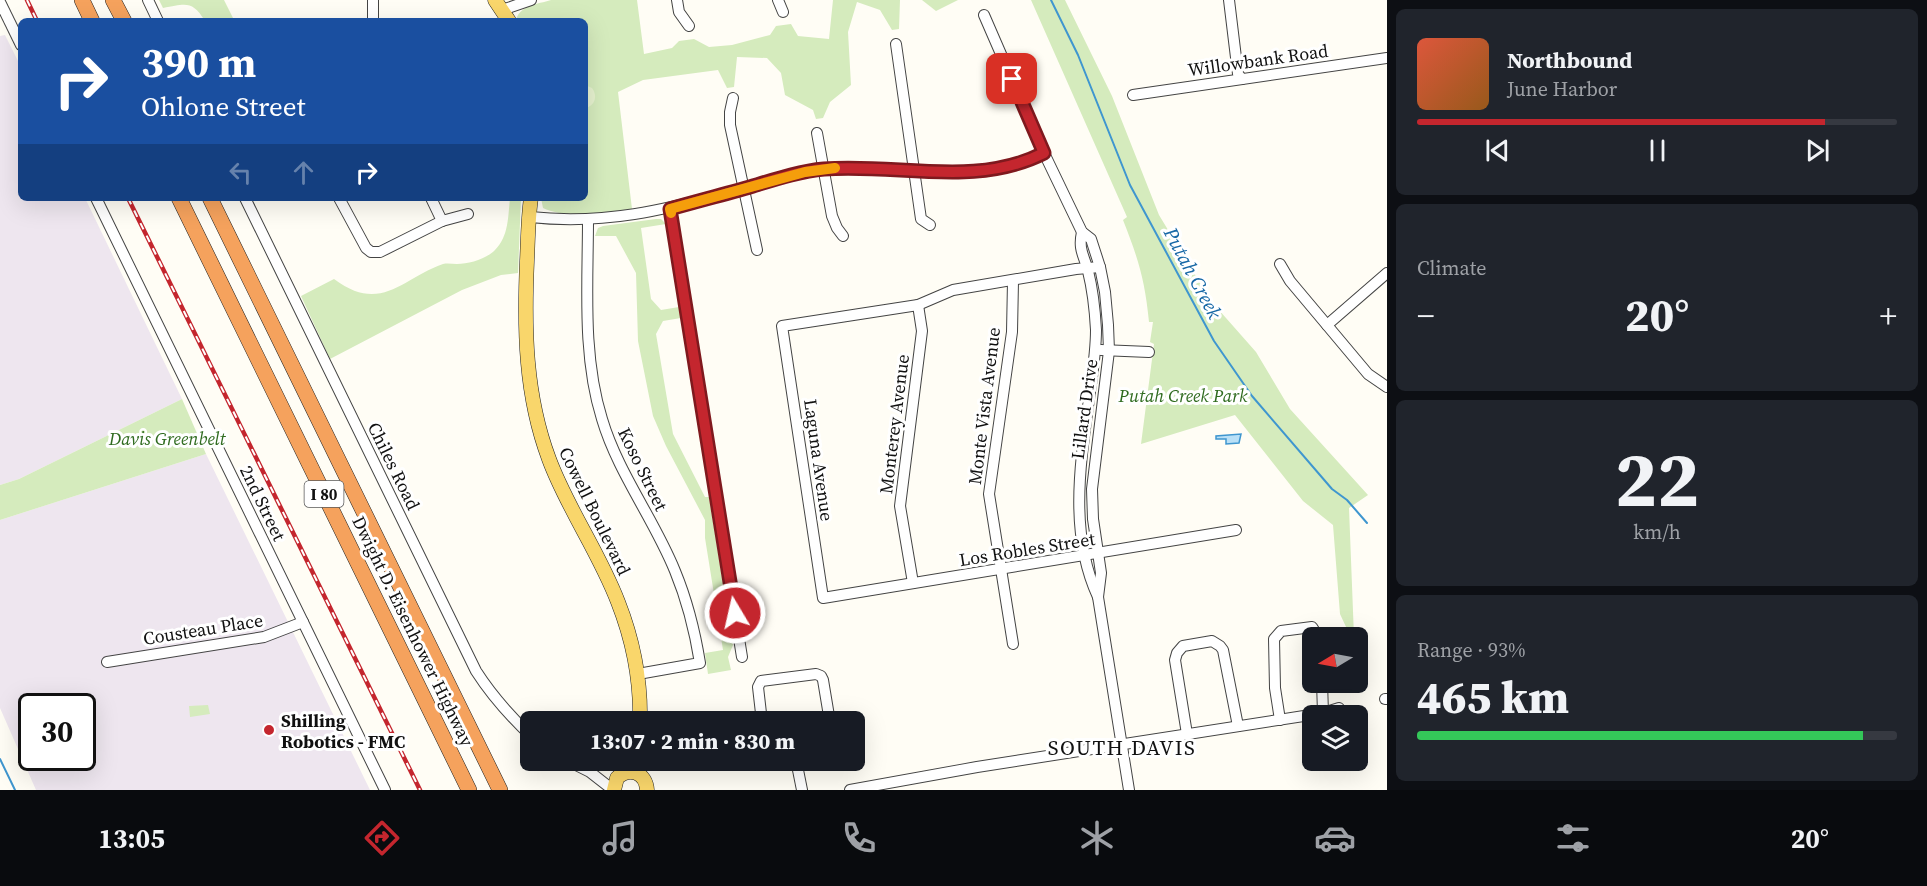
<!DOCTYPE html>
<html lang="en">
<head>
<meta charset="utf-8">
<style>
  body { margin:0; font-family:"Source Serif 4",serif; background:#20242c; color:#f1f3f6; height:100vh; display:flex; flex-direction:column; font-size:22px; white-space:nowrap }
  * { box-sizing:border-box; margin:0 }
  p { font-size:20px; color:#9ea1a6 }
  .icon { flex:none; width:33px; height:33px; fill:none; stroke:currentColor; stroke-width:2; stroke-linecap:round; stroke-linejoin:round }
  .map { position:relative; flex:1; overflow:hidden }
  .details { display:flex; flex-direction:column; gap:9px; padding:9px; background:#0d0f14; width:540px }
  .details>* { flex:none }
  .guide { position:absolute; left:18px; top:18px; width:570px; height:183px; border-radius:9px; box-shadow:0 6px 24px #0002; background:#1a4fa0; color:#fff; overflow:hidden }
  .needle { width:39px; rotate:260deg }
  .controls { position:absolute; left:1302px; top:627px; display:grid; gap:12px }
  .controls a { display:grid; place-items:center; width:66px; height:66px; border-radius:9px; background:#171b24; box-shadow:0 6px 24px #0002; font-size:30px }
  .speed { position:absolute; left:18px; top:693px; display:flex; gap:12px; font-size:30px; font-weight:700; text-align:center }
  .speed>* { display:grid; place-content:center; width:78px; height:78px; border-radius:50%; background:#171b24; box-shadow:0 6px 24px #0002; line-height:1 }
  .speed .limit { border:3px solid #111; border-radius:9px; background:#fff; color:#111 }
  .pin { position:absolute; display:grid; place-items:center; width:51px; height:51px; color:#fff; margin:-26px; border-radius:12px; box-shadow:0 3px 9px #0006 }
  .me { position:absolute; width:66px; margin:-33px; rotate:351deg; stroke-linejoin:round; filter:drop-shadow(0 0 4px #0008) }
  .turn { display:flex; align-items:center; gap:21px; height:126px; padding:0 24px; font-size:27px }
  .turn .icon { width:78px; height:78px; stroke-width:2.5 }
  .turn b { display:block; font-size:42px; line-height:51px }
  .lanes { display:flex; align-items:center; height:57px; padding:0 24px; background:#0003; justify-content:center; gap:30px; direction:ltr }
  .lanes .off { opacity:.35 }
  .big { font-size:45px; font-weight:800; line-height:1.1 }
  .details .widget { flex:1; display:flex; flex-direction:column; justify-content:center; gap:9px; min-width:0; padding:0 21px; border-radius:9px; background:#20242c }
  .details .dial { align-items:center; gap:0 }
  .dial b { font-size:78px; line-height:1 }
  .song { display:flex; align-items:center; gap:18px }
  .cover { width:72px; height:72px; border-radius:9px; background:linear-gradient(135deg,hsl(10 70% 55%),hsl(30 70% 35%)) }
  .played { height:6px; border-radius:3px; background:linear-gradient(90deg,#c4262e 85%,#363941 85%) }
  .keys { display:flex; justify-content:space-around; direction:ltr }
  .heat { display:flex; justify-content:space-between; align-items:center; font-size:33px; direction:ltr }
  .charge { height:9px; border-radius:4px; background:linear-gradient(90deg,#34c759 93%,#363941 0) }
  .trip { position:absolute; left:520px; top:711px; width:345px; height:60px; border-radius:9px; background:#171b24; box-shadow:0 6px 24px #0002; font-weight:800; line-height:60px; text-align:center }
  .tab-bar { display:flex; height:96px; justify-content:space-around; align-items:center; background:#090b0e; color:#9ea1a6 }
  .tab-bar .icon { width:42px; height:42px }
  .tab-bar .active { color:#c4262e }
  .tab-bar b { font-size:27px; color:#f1f3f6 }
  main { display:flex; flex:1; min-height:0 }
  .map>svg:first-child { display:block }
</style>
</head>
<body>
<main>
<div class="map">
<svg width="1387" height="790" viewBox="0 0 1387 790">
  <rect width="100%" height="100%" fill="#fffdf5"/>
  <g fill="#eee6ef" fill-rule="evenodd">
    <polygon points="5,35 21,67 21,198 85,198 182,399 19,479 0,485 0,36"/>
    <path d="M206 454 370 790H36L0 708V520ZM32 706H82V758H32Z"/>
  </g>
  <g fill="#d5ebbd">
    <path d="M159 0H224L233 18 225 21H205C192 0 186 4 163 8Z"/>
    <path d="M551 0H637L644 54 672 48 679 41 694 39 709 47 732 45 770 35 776 26 791 24 798 36 829 39 833 0H900L899 29 892 30 880 10 857 2 848 32 851 85 830 102 823 118 816 119 813 110 785 95 781 73 767 58 737 57 734 87 727 88 718 70 643 80 618 92 632 209C609 212 564 219 543 208L541 198H585V21H516C518 6 538 4 551 0Z"/>
    <polygon points="922,0 958,0 936,11"/>
    <path d="M1031 0H1065L1112 96 1159 215 1211 301 1256 352 1290 409 1368 495 1349 508 1354 637H1348L1347 629 1340 614 1333 525 1303 501 1235 415 1141 444 1154 344 1150 342 1153 322H1149C1145 280 1138 258 1123 220L1127 217Z"/>
    <path d="M510 198H521L518 273 501 275 462 290 330 359 301 296 334 279C381 314 401 279 443 264 448 263 452 264 457 264 469 264 486 259 495 250 509 236 508 216 510 198Z"/>
    <polygon points="656,219 661,219 666,224 641,228 651,299 661,310 679,307 681,318 663,321 656,334 673,434 705,497 709,497 733,645 728,657 731,670 708,674 705,653 723,650 705,538 705,520 666,446 653,416 638,341 636,273 616,236 595,236 598,228 603,226"/>
    <polygon points="182,399 206,454 0,520 0,485 19,479"/>
    <polygon points="208,705 210,714 190,717 189,706"/>
  </g>
  <path fill="#e6f2cf" d="M585 85 592 88C598 96 595 106 585 108Z"/>
  <polygon fill="#b9e0f7" stroke="#3f96cf" stroke-width="1.5" points="1241,434 1239,443 1226,444 1226,439 1216,439 1216,436"/>
  <g fill="none" stroke-linecap="round" stroke-linejoin="round">
    <g stroke="#3f96cf" stroke-width="2">
      <polyline points="1051,0 1078,55 1130,185 1214,341 1252,396 1332,489 1347,500 1367,523"/>
      <polyline points="0,759 15,790"/>
    </g>
    <defs>
      <g id="minor">
        <polyline points="148,0 158,21"/>
        <polyline points="677,0 679,12 689,26"/>
        <polyline points="778,0 783,12"/>
        <polyline points="1229,0 1238,74 1242,79"/>
        <polyline points="0,2 21,45"/>
        <polyline points="502,10 531,0"/>
        <polyline points="984,15 1044,153 1082,232 1091,239 1100,267 1105,292 1108,325 1109,351 1092,489 1093,519 1101,573 1098,597 1129,790"/>
        <polyline points="373,21 373,0"/>
        <polyline points="896,44 921,219 930,225"/>
        <polyline points="1133,95 1387,58"/>
        <polyline points="733,98 730,112 730,125 757,250"/>
        <polyline points="817,133 832,216 837,228 843,236"/>
        <polyline points="96,198 385,790"/>
        <path d="M245 198 476 671C492 696 510 716 531 736"/>
        <polyline points="339,198 366,248 371,252 380,252 442,221 468,214"/>
        <polyline points="431,198 442,221"/>
        <polyline points="670,209 742,657"/>
        <path d="M530 217C605 225 664 210 736 191 765 183 794 171 824 169 898 163 975 189 1044 153"/>
        <path d="M588 219C588 285 582 355 602 419 618 473 654 519 675 571 687 600 695 632 700 663L638 674"/>
        <path d="M1082 232C1078 250 1084 255 1088 271 1093 291 1095 311 1096 330 1096 353 1092 376 1089 399 1080 465 1069 534 1098 597"/>
        <polyline points="1280,264 1290,281 1368,374 1387,387"/>
        <polyline points="1100,267 1076,269 953,290 918,305 782,326 823,598 1236,530"/>
        <polyline points="1327,325 1387,273"/>
        <polyline points="1101,350 1149,352"/>
        <polyline points="913,583 900,506 922,331 918,305"/>
        <polyline points="1013,644 989,494 1012,332 1013,281"/>
        <polyline points="107,662 264,637 303,622"/>
        <polyline points="1322,682 1323,713"/>
        <polyline points="1385,699 1387,699"/>
        <polyline points="1280,720 1275,688 1274,639 1281,631 1312,627 1319,638"/>
        <polyline points="762,722 758,687 761,681 816,674 821,676 823,680 830,722"/>
        <polyline points="1187,734 1175,660 1177,653 1183,646 1212,641 1220,646 1223,650 1238,726"/>
        <polyline points="566,760 590,772 613,790"/>
        <polyline points="796,760 802,790"/>
        <polyline points="850,790 977,767 1323,713 1339,708"/>
      </g>
      <g id="major">
        <polyline points="495,0 509,21"/>
        <path d="M531 198C528 219 528 240 527 261 524 329 525 395 549 459 567 508 599 552 618 602 633 640 641 680 640 722"/>
        <path d="M614 790 617 778C630 766 646 773 647 790"/>
      </g>
      <g id="highway">
        <polyline points="82,0 92,21"/>
        <polyline points="113,0 124,21"/>
        <polyline points="179,198 469,790"/>
        <polyline points="210,198 500,790"/>
      </g>
    </defs>
    <use href="#minor" stroke="#444" stroke-width="12"/>
    <use href="#major" stroke="#222" stroke-width="15"/>
    <use href="#highway" stroke="#222" stroke-width="16"/>
    <use href="#minor" stroke="#fff" stroke-width="10"/>
    <use href="#major" stroke="#f9d66b" stroke-width="14"/>
    <use href="#highway" stroke="#f5a25d" stroke-width="15"/>
    <defs>
      <g id="rail">
        <polyline points="27,0 37,21"/>
        <polyline points="128,198 420,790"/>
      </g>
    </defs>
    <use href="#rail" stroke="#c4262e" stroke-width="4.5"/>
    <use href="#rail" stroke="#fff" stroke-width="2" stroke-dasharray="7" stroke-linecap="butt"/>
  </g>
  <g fill="none" stroke-linecap="round" stroke-linejoin="round">
    <defs>
      <path id="route" d="M735 613 670 209C698 201 726 194 753 186 776 179 801 171 824 169 898 163 975 188 1044 153L1012 79"/>
    </defs>
    <use href="#route" stroke="#7f191e" stroke-width="15"/>
    <use href="#route" stroke="#c4262e" stroke-width="10"/>
    <polyline stroke="#f59e0b" stroke-width="10" points="671,213 670,209 805,172 835,168"/>
  </g>
  <circle fill="#c4262e" stroke="#fff" stroke-width="2" cx="269" cy="730" r="6"/>
  <g text-anchor="middle" dominant-baseline="central" stroke-width="6" stroke-linejoin="round" paint-order="stroke">
    <rect fill="#fff" stroke="#585858" stroke-width="1.5" x="304.5" y="481" width="39" height="26" rx="4.5"/>
    <g font-size="16" font-weight="bold" fill="#111">
      <text x="324" y="494">I 80</text>
    </g>
    <g font-size="18" fill="#111" stroke="#fff">
      <text transform="translate(1258 60) rotate(-8)">Willowbank Road</text>
      <text transform="translate(984 406) rotate(-83)">Monte Vista Avenue</text>
      <text transform="translate(1084 409) rotate(-82)">Lillard Drive</text>
      <text transform="translate(894 424) rotate(-83)">Monterey Avenue</text>
      <text transform="translate(819 460) rotate(82)">Laguna Avenue</text>
      <text transform="translate(394 466) rotate(64)">Chiles Road</text>
      <text transform="translate(643 469) rotate(64)">Koso Street</text>
      <text transform="translate(263 503) rotate(64)">2nd Street</text>
      <text transform="translate(595 511) rotate(64)">Cowell Boulevard</text>
      <text transform="translate(1027 549) rotate(-9)">Los Robles Street</text>
      <text transform="translate(203 629) rotate(-9)">Cousteau Place</text>
      <text transform="translate(413 631) rotate(64)">Dwight D. Eisenhower Highway</text>
    </g>
    <g font-size="18" font-style="italic" fill="#2f6b1f" stroke="#fff">
      <text x="1183" y="395">Putah Creek Park</text>
      <text x="167" y="438">Davis Greenbelt</text>
    </g>
    <g font-size="18" font-weight="bold" fill="#111" stroke="#fff" text-anchor="start">
      <text x="281" y="720">Shilling<tspan x="281" dy="21">Robotics - FMC</tspan></text>
    </g>
    <g font-size="20" font-style="italic" fill="#1768a6" stroke="#fff">
      <text transform="translate(1193 273) rotate(62)">Putah Creek</text>
    </g>
    <g font-size="21" letter-spacing="1.5" fill="#111" stroke="#fff">
      <text x="1122" y="747">SOUTH DAVIS</text>
    </g>
  </g>
</svg>
<div class="controls">
<a><svg class="needle" viewBox="-14 -14 28 28"><path d="M0-13l5 13h-10z" fill="#e53935"/><path d="M0 13l5-13h-10z" fill="#9ea1a6"/></svg></a>
<a><svg class="icon" aria-label="layers" viewBox="0 0 24 24"><path d="M12 4l9 5-9 5-9-5zM3 14l9 5 9-5"/></svg></a>
</div>
<div class="speed"><div class="limit">30</div></div>
<div class="pin" style="left:1012px;top:79px;background:#d93025"><svg class="icon" aria-label="arrive" viewBox="0 0 24 24"><path d="M6 21V4h12l-3 4 3 4H6"/></svg></div>
<svg class="me" style="left:735px;top:613px" viewBox="-20 -20 40 40"><circle r="17" fill="#c4262e" stroke="#fff" stroke-width="3"/><path d="M0-11L8 9 0 5-8 9z" fill="#fff"/></svg>
<div class="trip">13:07 · 2 min · 830 m</div>
<div class="guide">
<div class="turn"><svg class="icon" aria-label="right" viewBox="0 0 24 24"><path d="M7 20v-9h11M14 6l5 5-5 5"/></svg><div><b>390 m</b>Ohlone Street</div></div>
<div class="lanes"><svg class="icon off" aria-label="left" viewBox="0 0 24 24"><path d="M17 20v-9H6M10 6l-5 5 5 5"/></svg><svg class="icon off" aria-label="ahead" viewBox="0 0 24 24"><path d="M12 20V5M6 11l6-6 6 6"/></svg><svg class="icon" aria-label="right" viewBox="0 0 24 24"><path d="M7 20v-9h11M14 6l5 5-5 5"/></svg></div>
</div>
</div>
<section class="details">
<div class="widget">
<div class="song"><i class="cover"></i><div><b>Northbound</b><p>June Harbor</p></div></div>
<div class="played"></div>
<div class="keys"><svg class="icon" aria-label="previous" viewBox="0 0 24 24"><path d="M18 5L8 12l10 7zM5 5v14"/></svg><svg class="icon" aria-label="pause" viewBox="0 0 24 24"><path d="M8 5v14M16 5v14"/></svg><svg class="icon" aria-label="next" viewBox="0 0 24 24"><path d="M6 5l10 7-10 7zM19 5v14"/></svg></div>
</div>
<div class="widget"><p>Climate</p>
<div class="heat"><a>−</a><b class="big">20°</b><a>+</a></div>
</div>
<div class="widget dial"><b>22</b><p>km/h</p></div>
<div class="widget"><p>Range · 93%</p><b class="big">465 km</b><div class="charge"></div></div>
</section>
</main>
<nav class="tab-bar">
<b>13:05</b>
<svg class="icon active" aria-label="directions" viewBox="0 0 24 24"><path d="M12 3l9 9-9 9-9-9zM9 14v-3h6M13 9l2 2-2 2"/></svg>
<svg class="icon" aria-label="music" viewBox="0 0 24 24"><path d="M9 18V5l10-2v13"/><circle cx="6" cy="18" r="3"/><circle cx="16" cy="16" r="3"/></svg>
<svg class="icon" aria-label="phone" viewBox="0 0 24 24"><path d="M5 4h4l2 5-3 2q2 4 5 5l2-3 5 2v4C11 20 4 13 5 4z"/></svg>
<svg class="icon" aria-label="climate" viewBox="0 0 24 24"><path d="M12 3v18M4 7l16 10M4 17L20 7"/></svg>
<svg class="icon" aria-label="car" viewBox="0 0 24 24"><path d="M5 17H2v-5l4-1 3-4h7l3 4 3 1v5h-3M9 17h6M6 11h13"/><circle cx="7" cy="17" r="2"/><circle cx="17" cy="17" r="2"/></svg>
<svg class="icon" aria-label="filters" viewBox="0 0 24 24"><path d="M4 7h16M4 17h16"/><circle cx="9" cy="7" r="2"/><circle cx="15" cy="17" r="2"/></svg>
<b>20°</b>
</nav>
</body>
</html>
